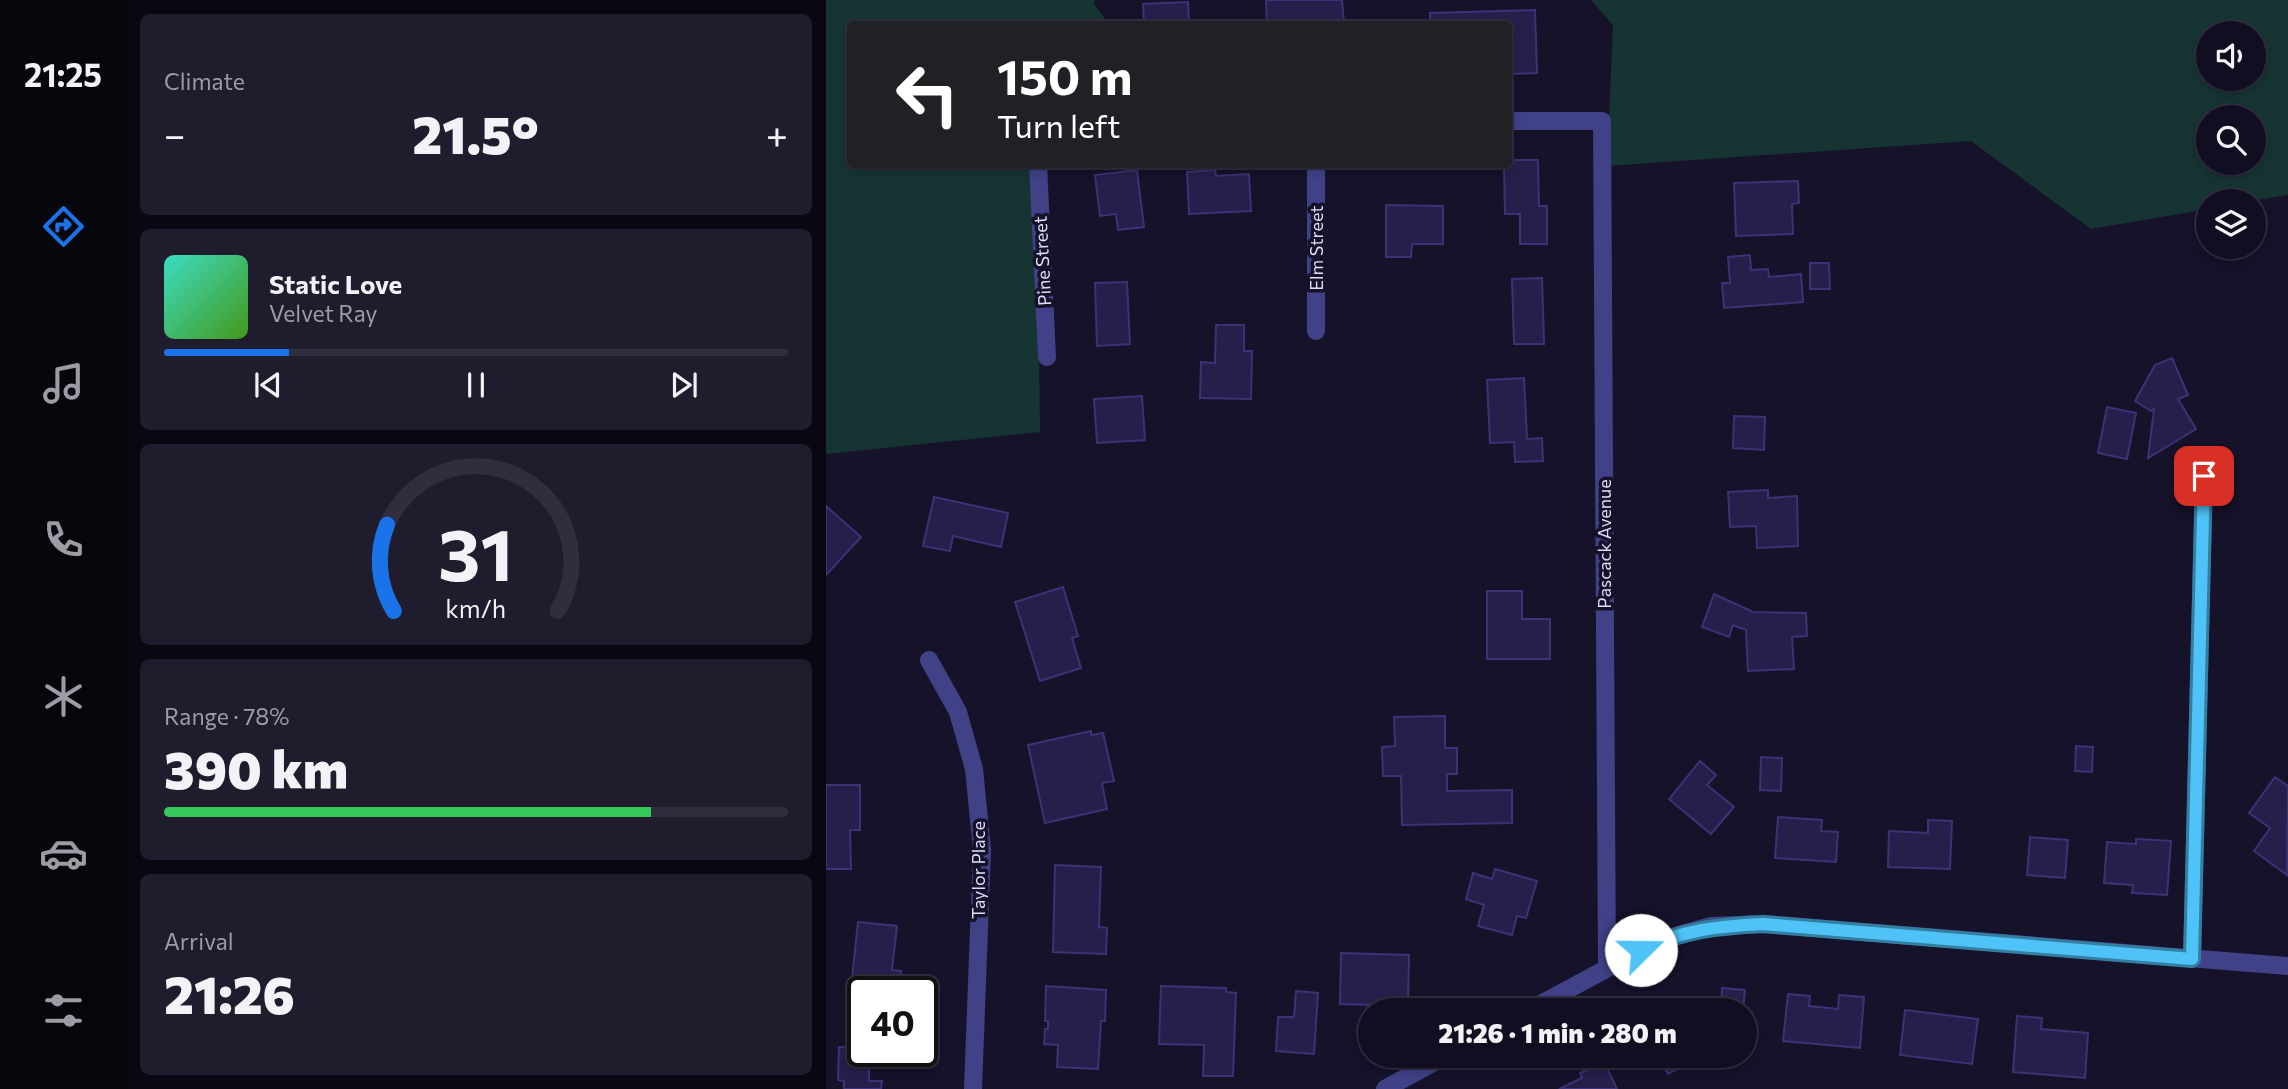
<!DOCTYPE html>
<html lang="en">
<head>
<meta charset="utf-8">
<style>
  body { margin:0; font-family:Commissioner,sans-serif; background:#1e1c2d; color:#f1f3f6; height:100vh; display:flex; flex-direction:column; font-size:26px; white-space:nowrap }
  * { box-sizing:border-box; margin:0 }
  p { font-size:23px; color:#9c9ca5 }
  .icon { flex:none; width:38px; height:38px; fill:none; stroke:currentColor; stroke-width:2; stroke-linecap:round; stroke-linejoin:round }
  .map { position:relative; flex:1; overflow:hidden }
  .sheet { display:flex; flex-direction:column; gap:14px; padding:14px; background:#090812; width:700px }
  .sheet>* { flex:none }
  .hud { position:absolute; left:21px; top:21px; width:665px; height:147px; border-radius:7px; box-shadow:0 4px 10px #0003,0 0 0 2px #302e3e; background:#202124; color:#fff; overflow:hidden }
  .tools { position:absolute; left:1370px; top:21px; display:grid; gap:14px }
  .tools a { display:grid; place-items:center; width:70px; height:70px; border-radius:50%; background:#100e20; box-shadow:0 4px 10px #0003,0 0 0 2px #302e3e; font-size:35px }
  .speed { position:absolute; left:21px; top:976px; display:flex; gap:14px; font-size:35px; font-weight:700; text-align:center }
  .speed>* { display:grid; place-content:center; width:91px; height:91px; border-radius:50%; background:#100e20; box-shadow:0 4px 10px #0003,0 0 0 2px #302e3e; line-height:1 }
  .speed .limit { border:4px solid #111; border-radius:10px; background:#fff; color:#111 }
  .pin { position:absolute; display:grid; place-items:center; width:60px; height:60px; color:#fff; margin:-30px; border-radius:14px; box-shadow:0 4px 10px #0006 }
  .me { position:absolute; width:77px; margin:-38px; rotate:68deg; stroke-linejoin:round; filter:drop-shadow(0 0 5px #0008) }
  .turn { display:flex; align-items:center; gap:24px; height:147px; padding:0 35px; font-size:32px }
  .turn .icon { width:91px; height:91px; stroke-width:2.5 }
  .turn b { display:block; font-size:49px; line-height:60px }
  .big { font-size:52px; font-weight:800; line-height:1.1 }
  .sheet .tile { flex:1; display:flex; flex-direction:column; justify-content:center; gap:10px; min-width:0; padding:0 24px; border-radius:10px; background:#1e1c2d }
  .sheet .dial { align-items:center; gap:0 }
  .dial svg { height:182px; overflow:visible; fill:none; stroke:#302e3e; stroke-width:7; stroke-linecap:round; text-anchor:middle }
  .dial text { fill:#f1f3f6; stroke:none }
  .song { display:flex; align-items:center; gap:21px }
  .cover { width:84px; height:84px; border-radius:10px; background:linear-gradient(135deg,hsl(170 70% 55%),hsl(100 70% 35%)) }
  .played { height:7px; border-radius:4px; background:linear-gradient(90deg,#1a73e8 20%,#302e3e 20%) }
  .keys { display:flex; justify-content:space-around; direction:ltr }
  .heat { display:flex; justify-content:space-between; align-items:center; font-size:38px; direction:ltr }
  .charge { height:10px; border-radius:5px; background:linear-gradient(90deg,#34c759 78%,#302e3e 0) }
  .trip { position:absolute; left:532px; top:998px; width:399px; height:70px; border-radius:35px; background:#100e20; box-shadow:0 4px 10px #0003,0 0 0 2px #302e3e; font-weight:800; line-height:70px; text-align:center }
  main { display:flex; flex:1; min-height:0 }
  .menu { display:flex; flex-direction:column; width:126px; justify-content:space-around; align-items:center; background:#06060d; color:#9c9ca5 }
  .menu .icon { width:49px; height:49px }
  .menu .on { color:#1a73e8 }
  .menu b { font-size:32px; color:#f1f3f6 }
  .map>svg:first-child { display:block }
</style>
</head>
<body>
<main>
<nav class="menu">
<b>21:25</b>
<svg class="icon on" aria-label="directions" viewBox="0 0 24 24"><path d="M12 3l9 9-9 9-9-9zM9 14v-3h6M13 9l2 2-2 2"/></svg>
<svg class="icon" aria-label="music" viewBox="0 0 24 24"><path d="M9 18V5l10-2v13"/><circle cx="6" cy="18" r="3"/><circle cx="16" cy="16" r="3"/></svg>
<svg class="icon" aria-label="phone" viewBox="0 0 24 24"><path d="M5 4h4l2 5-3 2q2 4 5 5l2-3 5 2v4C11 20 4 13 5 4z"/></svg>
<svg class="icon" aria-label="climate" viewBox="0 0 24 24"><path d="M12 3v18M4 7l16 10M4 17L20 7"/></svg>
<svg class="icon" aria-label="car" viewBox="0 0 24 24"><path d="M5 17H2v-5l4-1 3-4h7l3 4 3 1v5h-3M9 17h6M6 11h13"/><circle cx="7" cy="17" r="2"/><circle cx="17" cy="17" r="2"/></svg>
<svg class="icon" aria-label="filters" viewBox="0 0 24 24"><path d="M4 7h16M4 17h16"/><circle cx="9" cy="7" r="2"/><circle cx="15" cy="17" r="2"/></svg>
</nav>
<section class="sheet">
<div class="tile"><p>Climate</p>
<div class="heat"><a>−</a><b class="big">21.5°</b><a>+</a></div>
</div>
<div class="tile">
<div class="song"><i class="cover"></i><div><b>Static Love</b><p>Velvet Ray</p></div></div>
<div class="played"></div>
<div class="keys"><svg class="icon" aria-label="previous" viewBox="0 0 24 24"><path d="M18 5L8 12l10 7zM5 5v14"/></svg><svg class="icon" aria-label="pause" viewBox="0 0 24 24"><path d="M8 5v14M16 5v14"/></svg><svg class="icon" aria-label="next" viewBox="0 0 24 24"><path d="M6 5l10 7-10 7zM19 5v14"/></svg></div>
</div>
<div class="tile dial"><svg viewBox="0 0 100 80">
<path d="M14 69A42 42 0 1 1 86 69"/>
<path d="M14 69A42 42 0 0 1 11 31" stroke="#1a73e8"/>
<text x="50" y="56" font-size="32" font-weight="700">31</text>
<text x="50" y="72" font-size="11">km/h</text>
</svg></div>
<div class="tile"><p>Range · 78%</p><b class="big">390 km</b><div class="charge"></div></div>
<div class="tile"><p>Arrival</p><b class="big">21:26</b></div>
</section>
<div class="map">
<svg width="1462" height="1089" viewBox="0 0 1462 1089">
  <rect width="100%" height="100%" fill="#15122a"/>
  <g fill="#163432" fill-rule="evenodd">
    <polygon points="0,0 269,0 268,4 283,24 24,24 24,164 211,165 214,432 0,454"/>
    <path d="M765 0H1462V195L1426 201H1382V209L1265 229 1145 141 781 166 787 25ZM1382 33H1428V79H1382ZM1382 117H1428V163H1382Z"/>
  </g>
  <g fill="#261f4b" stroke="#3c3275" stroke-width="2">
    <polygon points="440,0 516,0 518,24 441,24"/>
    <polygon points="362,2 363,24 318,24 317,4"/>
    <polygon points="709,10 711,73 682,74 682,24 604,24 604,13"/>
    <polygon points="682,160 712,160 713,206 721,206 721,244 694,244 694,214 679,214 678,164 682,164"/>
    <polygon points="311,170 318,227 292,230 290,214 274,216 269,175"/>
    <polygon points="389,170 390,176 423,174 425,211 363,214 361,172"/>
    <polygon points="972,181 973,203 966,204 967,234 910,236 908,183"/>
    <polygon points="560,205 617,206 617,244 586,244 585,257 560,257"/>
    <polygon points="924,255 925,270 942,269 943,277 975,274 977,302 898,308 896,283 904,283 902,257"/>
    <polygon points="984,263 1003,263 1004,289 984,289"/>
    <polygon points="716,278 718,344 688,344 686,279"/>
    <polygon points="301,282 304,344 271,346 269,283"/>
    <polygon points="390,325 418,325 418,351 426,351 425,399 374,398 375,362 389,363"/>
    <polygon points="1346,358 1362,395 1352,399 1370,429 1322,458 1328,409 1325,411 1309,401 1329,365"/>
    <polygon points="698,378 701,439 716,438 717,461 689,462 688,442 664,443 661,380"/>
    <polygon points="316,396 319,440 271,443 268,399"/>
    <polygon points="1281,407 1310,413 1301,459 1272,453"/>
    <polygon points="908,416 939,417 938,450 907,448"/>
    <polygon points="942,490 942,498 971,496 972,546 931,548 930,526 904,527 902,492"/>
    <polygon points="108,497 182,513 175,547 127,536 124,551 97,546"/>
    <polygon points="0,506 35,537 0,575"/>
    <polygon points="237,587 252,636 246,638 255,668 214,681 189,602"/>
    <polygon points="661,591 696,591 696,619 724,619 724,659 661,659"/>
    <polygon points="888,594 927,612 980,613 981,636 966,637 968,669 922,671 920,630 907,625 903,637 876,627"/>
    <polygon points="619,716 619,748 631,748 631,774 621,774 621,791 686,790 686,823 576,825 575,776 557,776 556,747 569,746 568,717"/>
    <polygon points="265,731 265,735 277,733 288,781 276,783 281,809 219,823 202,745"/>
    <polygon points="1250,746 1267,747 1266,772 1249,771"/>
    <polygon points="935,757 956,758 955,791 934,790"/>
    <polygon points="874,761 890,775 881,785 908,807 885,834 843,799"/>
    <polygon points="1449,777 1462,786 1461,875 1428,851 1444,828 1423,813"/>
    <polygon points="0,785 34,785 34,830 24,830 25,869 0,869"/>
    <polygon points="952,817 996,820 995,831 1012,832 1010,862 949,858"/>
    <polygon points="1102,820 1126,821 1124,869 1062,867 1063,831 1102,833"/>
    <polygon points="1204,837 1242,840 1239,878 1201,875"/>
    <polygon points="1310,839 1345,841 1341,895 1306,893 1307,885 1278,883 1281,842 1310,844"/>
    <polygon points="229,865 275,867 273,927 281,928 280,954 227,952"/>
    <polygon points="669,869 711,881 700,918 691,916 686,935 652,926 658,905 640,899 647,873 666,879"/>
    <polygon points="32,922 71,926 66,970 75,971 73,992 37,992 37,998 24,997"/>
    <polygon points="515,953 583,955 582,1006 514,1004"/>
    <polygon points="220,986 280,990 279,1021 275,1021 272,1069 231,1067 232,1045 218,1044 219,1029 222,1029 222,1021 219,1021"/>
    <polygon points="335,986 400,988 400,992 410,993 407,1076 377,1076 378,1045 333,1044"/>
    <polygon points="896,988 919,990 917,1010 872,1010 892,999 895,1005"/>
    <polygon points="470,991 492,993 488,1054 450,1051 452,1017 468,1017"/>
    <polygon points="962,994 984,996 983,1006 1012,1009 1013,995 1038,997 1034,1048 957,1041"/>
    <polygon points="1079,1010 1152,1019 1146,1064 1074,1055"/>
    <polygon points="1191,1016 1216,1018 1215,1029 1262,1033 1259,1078 1187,1072"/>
    <polygon points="13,1047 37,1048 37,1052 43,1052 43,1081 56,1081 55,1089 18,1089 18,1081 12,1080"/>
    <polygon points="832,1055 863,1055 866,1061 842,1074"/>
    <polygon points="778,1062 791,1089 733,1089 756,1078 754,1073"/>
  </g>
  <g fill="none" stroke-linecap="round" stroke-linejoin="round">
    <g stroke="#404187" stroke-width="18">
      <polyline points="682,121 776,121 781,967"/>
      <polyline points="212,164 221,357"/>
      <polyline points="490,331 490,164"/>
      <polyline points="103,660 132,712 148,769 156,850 147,1089"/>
      <polyline points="1366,959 1378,476"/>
      <polyline points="704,1010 832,941 885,926 938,924 1462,966"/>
      <polyline points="559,1089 621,1055"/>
    </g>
  </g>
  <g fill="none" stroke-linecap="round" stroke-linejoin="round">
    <defs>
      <path id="route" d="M815 950C855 930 894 926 937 924L1366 959 1378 476"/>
    </defs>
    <use href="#route" stroke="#337fa1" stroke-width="18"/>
    <use href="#route" stroke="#4fc3f7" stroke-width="12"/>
  </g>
  <g text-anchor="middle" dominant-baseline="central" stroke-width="7" stroke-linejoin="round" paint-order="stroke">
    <g font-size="18" fill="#dfddfd" stroke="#15122a">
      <text transform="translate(490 248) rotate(-90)">Elm Street</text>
      <text transform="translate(216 261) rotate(-93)">Pine Street</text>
      <text transform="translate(778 544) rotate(-90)">Pascack Avenue</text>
      <text transform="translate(152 870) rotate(-90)">Taylor Place</text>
    </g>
  </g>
</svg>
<div class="tools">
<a><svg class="icon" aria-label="sound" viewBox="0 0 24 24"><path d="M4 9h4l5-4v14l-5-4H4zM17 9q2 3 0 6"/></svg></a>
<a><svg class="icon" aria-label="search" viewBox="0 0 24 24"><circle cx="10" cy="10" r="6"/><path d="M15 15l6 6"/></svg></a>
<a><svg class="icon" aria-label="layers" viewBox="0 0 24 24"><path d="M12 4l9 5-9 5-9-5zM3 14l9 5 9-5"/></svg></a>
</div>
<div class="speed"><div class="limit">40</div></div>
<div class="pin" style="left:1378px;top:476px;background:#d93025"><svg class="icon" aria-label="arrive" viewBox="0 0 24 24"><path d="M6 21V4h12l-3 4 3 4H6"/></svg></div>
<svg class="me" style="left:815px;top:950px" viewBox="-20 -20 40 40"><circle r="19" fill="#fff"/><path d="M0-13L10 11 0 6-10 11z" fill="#4fc3f7"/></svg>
<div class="trip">21:26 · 1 min · 280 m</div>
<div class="hud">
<div class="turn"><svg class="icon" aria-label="left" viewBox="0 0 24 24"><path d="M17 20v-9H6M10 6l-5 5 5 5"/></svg><div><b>150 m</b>Turn left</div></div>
</div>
</div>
</main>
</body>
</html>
